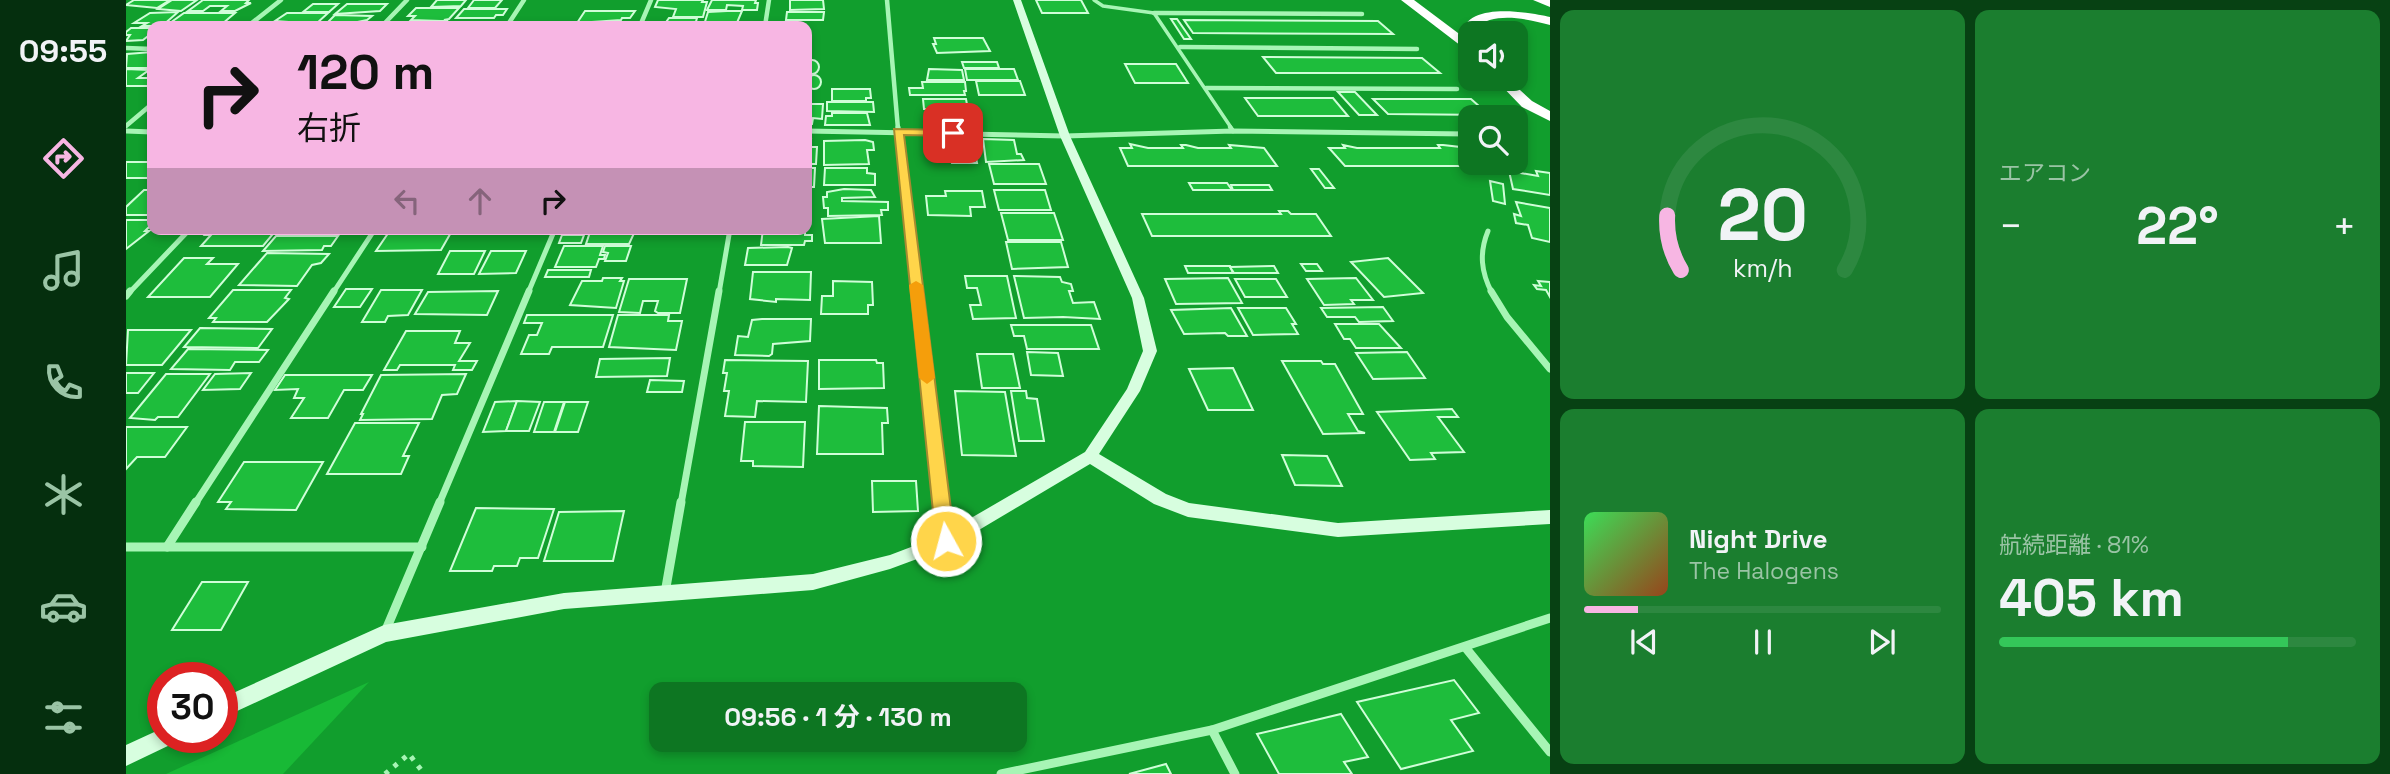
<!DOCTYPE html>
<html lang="ja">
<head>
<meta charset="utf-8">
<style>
  body { margin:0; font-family:"Space Grotesk","Noto Sans JP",sans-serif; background:#1b7e2f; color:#f1f3f6; height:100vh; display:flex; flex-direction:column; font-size:26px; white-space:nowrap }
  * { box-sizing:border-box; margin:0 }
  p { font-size:23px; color:#9ac4a5 }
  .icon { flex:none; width:38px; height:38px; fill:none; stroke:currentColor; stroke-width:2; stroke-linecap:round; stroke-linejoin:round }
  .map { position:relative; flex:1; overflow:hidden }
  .panel { display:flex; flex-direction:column; gap:10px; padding:10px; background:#074113; width:840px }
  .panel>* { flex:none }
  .banner { position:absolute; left:21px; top:21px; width:665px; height:214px; border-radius:14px; box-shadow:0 4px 10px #0003; background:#f7b6e3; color:#111; overflow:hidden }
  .tools { position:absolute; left:1332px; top:21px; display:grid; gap:14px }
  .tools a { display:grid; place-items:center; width:70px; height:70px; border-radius:14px; background:#0d7622; box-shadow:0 4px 10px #0003; font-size:35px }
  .speed { position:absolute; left:21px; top:662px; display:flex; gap:14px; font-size:35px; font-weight:700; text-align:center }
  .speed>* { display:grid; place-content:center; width:91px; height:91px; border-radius:50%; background:#0d7622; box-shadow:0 4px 10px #0003; line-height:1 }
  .speed .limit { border:10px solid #d22; background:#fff; color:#111 }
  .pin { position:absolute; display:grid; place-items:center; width:60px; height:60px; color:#fff; margin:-30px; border-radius:14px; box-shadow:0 4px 10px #0006 }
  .me { position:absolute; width:77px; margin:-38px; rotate:353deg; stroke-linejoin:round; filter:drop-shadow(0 0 5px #0008) }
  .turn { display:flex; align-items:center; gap:24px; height:147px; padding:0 35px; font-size:32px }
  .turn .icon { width:91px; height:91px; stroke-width:2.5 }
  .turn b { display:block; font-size:49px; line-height:60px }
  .lanes { display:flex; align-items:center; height:66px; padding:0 35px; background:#0003; justify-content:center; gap:35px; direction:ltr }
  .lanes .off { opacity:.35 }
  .big { font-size:52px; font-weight:700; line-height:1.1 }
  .panel .tile { flex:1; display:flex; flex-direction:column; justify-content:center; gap:10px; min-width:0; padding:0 24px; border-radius:14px; background:#1b7e2f }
  .panel .dial { align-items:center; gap:0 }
  .dial svg { height:182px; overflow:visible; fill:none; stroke:#2d8840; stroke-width:7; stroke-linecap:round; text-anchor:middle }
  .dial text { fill:#f1f3f6; stroke:none }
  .song { display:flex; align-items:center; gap:21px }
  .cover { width:84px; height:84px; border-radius:10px; background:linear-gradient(135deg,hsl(130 70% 55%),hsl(20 70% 35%)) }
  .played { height:7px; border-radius:4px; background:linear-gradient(90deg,#f7b6e3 15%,#2d8840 15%) }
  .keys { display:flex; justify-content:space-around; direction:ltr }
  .heat { display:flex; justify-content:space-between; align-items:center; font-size:38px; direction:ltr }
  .charge { height:10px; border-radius:5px; background:linear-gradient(90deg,#34c759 81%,#2d8840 0) }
  .panel .tiles { flex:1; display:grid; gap:10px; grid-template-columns:repeat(2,1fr) }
  .trip { position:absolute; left:523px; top:682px; width:378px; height:70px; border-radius:14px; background:#0d7622; box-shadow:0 4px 10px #0003; font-weight:700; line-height:70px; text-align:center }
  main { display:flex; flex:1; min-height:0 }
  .dock { display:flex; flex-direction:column; width:126px; justify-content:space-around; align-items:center; background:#052f0e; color:#9ac4a5 }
  .dock .icon { width:49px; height:49px }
  .dock .current { color:#f7b6e3 }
  .dock b { font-size:32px; color:#f1f3f6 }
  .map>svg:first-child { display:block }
</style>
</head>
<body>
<main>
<nav class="dock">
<b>09:55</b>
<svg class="icon current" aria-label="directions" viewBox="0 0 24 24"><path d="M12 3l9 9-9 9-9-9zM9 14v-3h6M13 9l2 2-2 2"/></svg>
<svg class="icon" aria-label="music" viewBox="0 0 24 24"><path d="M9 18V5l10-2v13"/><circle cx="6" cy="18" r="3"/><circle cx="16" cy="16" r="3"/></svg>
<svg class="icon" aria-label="phone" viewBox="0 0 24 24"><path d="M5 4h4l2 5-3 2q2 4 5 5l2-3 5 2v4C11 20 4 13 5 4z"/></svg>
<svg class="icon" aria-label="climate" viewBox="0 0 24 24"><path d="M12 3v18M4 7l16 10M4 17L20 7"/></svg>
<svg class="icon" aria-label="car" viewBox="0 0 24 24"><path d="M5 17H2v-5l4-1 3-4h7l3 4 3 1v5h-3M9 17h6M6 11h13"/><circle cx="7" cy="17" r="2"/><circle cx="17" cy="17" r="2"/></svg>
<svg class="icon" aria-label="filters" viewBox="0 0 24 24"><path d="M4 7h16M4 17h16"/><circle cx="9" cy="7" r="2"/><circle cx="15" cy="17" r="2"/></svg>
</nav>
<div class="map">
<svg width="1424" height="774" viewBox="0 0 1424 774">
  <rect width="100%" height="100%" fill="#119e2d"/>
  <polygon fill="#18b936" points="243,682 157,774 40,774"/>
  <g fill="#1ebd3c" stroke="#d0fed8" stroke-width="2">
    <polygon points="8,0 44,0 31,8 0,5"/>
    <polygon points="46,0 71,0 55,11 32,9"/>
    <polygon points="77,0 123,0 120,3 125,3 109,11 95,11 101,6 84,6 77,11 62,11"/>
    <polygon points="311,0 340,0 335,6 305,7"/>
    <polygon points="348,0 376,0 369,8 342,8"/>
    <polygon points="532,0 577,0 576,2 581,2 577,17 547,17 550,9 529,7"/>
    <polygon points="586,0 630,0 629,3 632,3 631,10 616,10 617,6 601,5 600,10 581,10"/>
    <polygon points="664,0 697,0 698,9 664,10"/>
    <polygon points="910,0 955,0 962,13 916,13"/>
    <polygon points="187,4 212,4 203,12 177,12"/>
    <polygon points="221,4 261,4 254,11 209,14"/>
    <polygon points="290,8 333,8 323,19 318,20 322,21 315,21 285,20 289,16 282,16"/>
    <polygon points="338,9 381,9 377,15 370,15 368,18 330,18"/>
    <polygon points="459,11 509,11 504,18 496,18 495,20 451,23"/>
    <polygon points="601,11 616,11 610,25 578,25 582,12"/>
    <polygon points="52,12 36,26 16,26 21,23 8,23 24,13"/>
    <polygon points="661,12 698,12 697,20 660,20"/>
    <polygon points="58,13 109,13 96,24 55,26 59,23 44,23"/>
    <polygon points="161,13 202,13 190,24 149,21"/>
    <polygon points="209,15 246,16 241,20 227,23 223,26 198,26"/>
    <polygon points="543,18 571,18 569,25 538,25"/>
    <polygon points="1045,19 1051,19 1065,39 1058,39"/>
    <polygon points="1058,20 1252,21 1267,34 1067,33"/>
    <polygon points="276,22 313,22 320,23 318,26 271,26"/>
    <polygon points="329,22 375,22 377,23 375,26 326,26"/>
    <polygon points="5,28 26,28 26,33 17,40 0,41 4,35 0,35 0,32"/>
    <polygon points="808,38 857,38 864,51 811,53 807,44 810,44"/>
    <polygon points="26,52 26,66 24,68 0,68 1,54"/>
    <polygon points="1137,57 1296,58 1314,73 1150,73"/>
    <circle cx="686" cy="67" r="7"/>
    <polygon points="836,62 871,62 873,68 838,68"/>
    <polygon points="999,64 1050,64 1062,83 1009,83"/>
    <polygon points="0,69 23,70 12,78 26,78 26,86 0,86"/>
    <polygon points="803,69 836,70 838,80 801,80"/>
    <polygon points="839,69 888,69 892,80 841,80"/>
    <circle cx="688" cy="82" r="7"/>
    <polygon points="850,81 894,81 899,95 853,95"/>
    <polygon points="796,82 839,82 840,91 838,91 839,95 784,95 783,88 797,88"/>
    <polygon points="706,89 744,89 745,98 740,98 740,101 706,101"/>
    <polygon points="1212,92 1229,92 1251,115 1233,115"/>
    <polygon points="1119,98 1207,98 1222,116 1132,116"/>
    <polygon points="797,99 840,99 842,110 798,109"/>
    <polygon points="1247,99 1345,99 1363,115 1262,114"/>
    <polygon points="701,102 747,102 748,112 701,111"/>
    <polygon points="681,104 697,104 696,119 687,118 686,124 681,124"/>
    <polygon points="809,111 841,111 844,124 811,124"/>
    <polygon points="706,113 741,113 744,125 699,125 700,116 706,116"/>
    <polygon points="681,139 685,139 684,147 691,147 690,164 681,164"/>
    <polygon points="857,139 888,140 891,154 895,154 898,160 860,162"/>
    <polygon points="739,140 747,142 748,150 741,150 743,164 698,165 698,141"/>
    <polygon points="822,141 852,141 854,148 848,148 851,163 826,163"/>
    <polygon points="1004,144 1022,148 1057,148 1055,145 1060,145 1072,148 1105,148 1103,145 1138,148 1151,166 1002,166 994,148 1006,148"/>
    <polygon points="1217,145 1231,148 1314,148 1312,145 1317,145 1343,148 1344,163 1358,163 1362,166 1219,166 1203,148 1219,148"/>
    <rect x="0" y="162" width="26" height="16"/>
    <polygon points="863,164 913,164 920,184 868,184"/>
    <polygon points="681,168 689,168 688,187 681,187"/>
    <polygon points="699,168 741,168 741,173 749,174 749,185 698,185"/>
    <polygon points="1185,169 1193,169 1208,188 1199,188"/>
    <polygon points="1383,171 1412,176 1410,171 1424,173 1424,195 1387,189"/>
    <polygon points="1364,181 1377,184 1379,204 1367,201"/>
    <polygon points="1063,183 1101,183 1106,190 1067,190"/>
    <polygon points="1105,185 1143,185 1146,190 1107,190"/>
    <polygon points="718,189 745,190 749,197 716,198 716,201 762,202 762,210 755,210 756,215 702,216 702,208 698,208 697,197 701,197 701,192"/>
    <polygon points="18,190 26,190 26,215 0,215 0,207"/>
    <polygon points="868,190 919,190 925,210 873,210"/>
    <polygon points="819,191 856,191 859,207 844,207 845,216 802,215 800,196 820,196"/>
    <polygon points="1390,202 1424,208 1424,242 1406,238 1402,225 1390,223 1388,214 1395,216"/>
    <polygon points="1153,211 1162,211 1165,214 1190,214 1205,236 1026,236 1016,214 1155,214"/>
    <polygon points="875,213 928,213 937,240 882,240"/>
    <polygon points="753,216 755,243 699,243 696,219"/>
    <polygon points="0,220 26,220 26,224 19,231 23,231 0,249"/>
    <polygon points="85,229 151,229 137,246 75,246 85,235 79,235"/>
    <polygon points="159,229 213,229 210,233 156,234"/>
    <polygon points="265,229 327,229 315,250 250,251"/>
    <polygon points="366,229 408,229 406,234 363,234"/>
    <polygon points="465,229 510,229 503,244 460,244"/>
    <polygon points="637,229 679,229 679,235 686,235 686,241 679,241 678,245 635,245"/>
    <polygon points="436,235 458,235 455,243 433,243"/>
    <polygon points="150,236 212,236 205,246 198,246 196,250 137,251"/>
    <polygon points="880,242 935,242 942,267 886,269"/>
    <polygon points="438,246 477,246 474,255 479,255 478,259 473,259 470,267 429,267"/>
    <polygon points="479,246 505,246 500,261 479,261 482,253 477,252"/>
    <polygon points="662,247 666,248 661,265 619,265 622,248"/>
    <polygon points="324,251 359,251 348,274 312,274"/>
    <polygon points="365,251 400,251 390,273 353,274"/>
    <polygon points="141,253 203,254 195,263 186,265 171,286 113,285"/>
    <polygon points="58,258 87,258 81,264 112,264 84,297 22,297"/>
    <polygon points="1262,258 1297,293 1258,297 1225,262"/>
    <polygon points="1175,264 1191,264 1196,271 1180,271"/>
    <polygon points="1059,266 1104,266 1107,273 1062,273"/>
    <polygon points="1148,266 1152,273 1108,273 1104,267"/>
    <polygon points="422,270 465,270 463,277 419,277"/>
    <polygon points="627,272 685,272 684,300 650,299 650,302 624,299"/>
    <polygon points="839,276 881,276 890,318 847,319 844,305 855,305 851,288 841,288"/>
    <polygon points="888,276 934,277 936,282 945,284 947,291 943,291 947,303 968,302 974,319 937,317 898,318"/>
    <polygon points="477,278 496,278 494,281 498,281 490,308 444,305 456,281 476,281"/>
    <polygon points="1102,278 1116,303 1050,304 1039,279"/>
    <polygon points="1230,278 1247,300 1225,300 1228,304 1198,305 1181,279"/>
    <polygon points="503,279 561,279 554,313 532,313 529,311 532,301 517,301 514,313 493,312"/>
    <polygon points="1109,279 1150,279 1161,297 1119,297"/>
    <polygon points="707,281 746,282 747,305 742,305 742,314 695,314 696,296 707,296"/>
    <polygon points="1412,281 1424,282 1424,297 1420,290 1411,289 1408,285 1415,286"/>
    <polygon points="220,289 246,289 234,307 208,307"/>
    <polygon points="107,290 165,290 159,298 163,299 141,322 87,322 90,318 83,318"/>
    <polygon points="255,290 296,290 282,315 262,316 259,322 236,322"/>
    <polygon points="372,291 361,315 289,314 302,292"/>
    <polygon points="1257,307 1267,321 1233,322 1229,317 1201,317 1195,308"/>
    <polygon points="1105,308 1121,336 1102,336 1099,333 1058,334 1045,310"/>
    <polygon points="1112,308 1160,308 1170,324 1166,324 1172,334 1127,335"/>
    <polygon points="401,315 487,315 477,347 426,347 423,354 395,354 403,335 411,335 416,323 398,323"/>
    <polygon points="492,315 543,315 542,321 556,321 550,350 483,347"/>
    <polygon points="636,319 685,319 684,341 647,344 646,354 643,356 609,355 612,336 622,337 626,320"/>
    <polygon points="1209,324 1253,324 1275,348 1230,348 1224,339 1218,339"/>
    <polygon points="885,325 965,325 973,349 901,349 898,336 888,336"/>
    <polygon points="74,328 146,329 132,348 58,347"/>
    <polygon points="2,330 65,330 36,365 0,365"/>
    <polygon points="280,331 334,331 329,343 344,343 333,361 351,361 346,370 327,370 329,365 274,365 271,370 258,370"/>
    <polygon points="62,349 142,350 133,362 109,362 104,370 45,369"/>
    <polygon points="901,352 932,353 937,376 905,375"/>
    <polygon points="1281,352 1299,378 1247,379 1230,353"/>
    <polygon points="851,354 887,354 894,388 856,388"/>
    <polygon points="544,358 541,376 470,377 474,359"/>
    <polygon points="599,360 682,361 680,402 631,401 629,417 599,416 603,391 598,391 601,373 597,373"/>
    <polygon points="693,360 750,360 751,363 757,363 758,388 693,389"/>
    <polygon points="1156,361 1195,361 1197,364 1209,364 1237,414 1222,414 1232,431 1239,433 1197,434"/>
    <polygon points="1107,368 1127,410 1082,410 1063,369"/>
    <polygon points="0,373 28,373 12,393 0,393"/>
    <polygon points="125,373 114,389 77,390 89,374"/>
    <polygon points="40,374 84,374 52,417 32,417 29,420 4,418"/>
    <polygon points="340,374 331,394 316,395 306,419 234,420 237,414 235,414 255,375"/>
    <polygon points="159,375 246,375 237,390 218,390 202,418 165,418 178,398 168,398 172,389 149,390"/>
    <polygon points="524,380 558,381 556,392 521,392"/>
    <polygon points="829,391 879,392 890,456 836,455"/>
    <polygon points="885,391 900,391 901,398 911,399 918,441 893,441"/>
    <polygon points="391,401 380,431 357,432 369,402"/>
    <polygon points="391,401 414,402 403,431 380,431"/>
    <polygon points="418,402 438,402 428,432 408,432"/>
    <polygon points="439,402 462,402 452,432 429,432"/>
    <polygon points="693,406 761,408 762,423 756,423 757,454 691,454"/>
    <polygon points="1326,409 1332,417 1312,417 1338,452 1305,453 1309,459 1284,460 1251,412"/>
    <polygon points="619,422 679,422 677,467 627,466 627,461 615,461"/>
    <polygon points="229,423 293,423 277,456 283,456 275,474 201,474"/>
    <polygon points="0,427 61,427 39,457 11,457 0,469"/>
    <polygon points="1156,455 1201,456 1216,486 1169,485"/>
    <polygon points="118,462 197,462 170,510 100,509 105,502 92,502"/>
    <polygon points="746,481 790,481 792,511 747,512"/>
    <polygon points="350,508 428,509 412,558 394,558 391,566 368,566 366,571 324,571"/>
    <polygon points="498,511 487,561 418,561 433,512"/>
    <polygon points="76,582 122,582 95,630 46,630"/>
    <polygon points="1328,680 1353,713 1325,720 1347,751 1275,769 1231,702"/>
    <polygon points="1215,714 1242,757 1218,762 1226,774 1153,774 1131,734"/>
    <polygon points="1040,764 1045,774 1003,774"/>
  </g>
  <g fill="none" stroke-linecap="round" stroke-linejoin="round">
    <polyline stroke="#a7f5b5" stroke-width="5" stroke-dasharray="4.5 7" stroke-linecap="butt" points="259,774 283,754 296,771 294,774"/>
    <polyline stroke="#a7f5b5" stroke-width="3.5" points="968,0 977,6 1028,13 1106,129"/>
    <polyline stroke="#a7f5b5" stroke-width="4.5" points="1104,127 1107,131"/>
    <g stroke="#a7f5b5" stroke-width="4.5">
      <polyline points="761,0 772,129"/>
      <polyline points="1028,13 1236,14"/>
      <polyline points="122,26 155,0"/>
      <polyline points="256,26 281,0"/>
      <polyline points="381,26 398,0"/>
      <polyline points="514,26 525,0"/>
      <polyline points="639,26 643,0"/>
      <polyline points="1054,47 1291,49"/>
      <polyline points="0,48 26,49"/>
      <polyline points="1080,88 1331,89"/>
      <polyline points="0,126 26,104"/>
    </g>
    <g stroke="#a7f5b5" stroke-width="5">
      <polyline points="772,127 791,293"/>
      <polyline points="0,131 26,132"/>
      <polyline points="681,131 939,136 1107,131 1341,134"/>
      <path d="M1362 231C1353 253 1355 272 1366 293"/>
      <polyline points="3,293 64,229"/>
      <polyline points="207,293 249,229"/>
      <polyline points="402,293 429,229"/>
      <polyline points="593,293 604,229"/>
    </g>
    <g stroke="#a7f5b5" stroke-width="7">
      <polyline points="791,291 816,504"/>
      <polyline points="1365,291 1381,317 1424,369"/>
      <polyline points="0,296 4,291"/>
      <polyline points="69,504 208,291"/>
      <polyline points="313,504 403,291"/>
      <polyline points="555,504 593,291"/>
    </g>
    <g stroke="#a7f5b5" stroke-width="9">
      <polyline points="815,502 820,541"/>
      <polyline points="0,547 296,547"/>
      <polyline points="41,547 70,502"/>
      <polyline points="539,593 555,502"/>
      <polyline points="259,632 314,502"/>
      <polyline points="1339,647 1424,752"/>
      <polyline points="1086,730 1109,774"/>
      <polyline points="875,774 1086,730 1424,618"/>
    </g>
    <g fill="#d7fedf" fill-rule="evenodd">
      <polygon points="887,0 895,0 944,136 1018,298 1031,351 1014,391 973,454 1040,494 1063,503 1212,523 1424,510 1424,524 1212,537 1062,517 1028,504 964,464 826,546 764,569 687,590 438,609 260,642 96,718 96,698 258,625 438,593 687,574 764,555 814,536 959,452 1001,389 1017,351 1006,298 934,136"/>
      <polygon points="37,728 37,737 49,737 46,744 0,766 0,745"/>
    </g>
    <g fill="#fff" fill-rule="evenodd">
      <path d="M1275 0H1288L1336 36C1338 1 1401 12 1424 17V25C1402 19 1368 11 1349 28L1348 33H1344L1343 52Z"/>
      <polygon points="1407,0 1424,0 1424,7"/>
      <polygon points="1369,79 1382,79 1406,101 1424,111 1424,121 1396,107"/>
    </g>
  </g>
  <polygon fill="#ffd54a" stroke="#a68a30" stroke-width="2" points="768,129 827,130 833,133 827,136 778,135 829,541 827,547 820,550 813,547 810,541"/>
  <polygon fill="#f59e0b" points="790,281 797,285 809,378 801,384 793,378 783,285"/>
</svg>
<div class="tools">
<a><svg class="icon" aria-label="sound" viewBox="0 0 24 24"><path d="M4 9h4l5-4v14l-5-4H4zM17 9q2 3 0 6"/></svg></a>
<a><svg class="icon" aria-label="search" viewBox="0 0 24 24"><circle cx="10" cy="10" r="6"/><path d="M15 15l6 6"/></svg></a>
</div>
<div class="speed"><div class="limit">30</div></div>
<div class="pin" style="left:827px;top:133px;background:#d93025"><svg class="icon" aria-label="arrive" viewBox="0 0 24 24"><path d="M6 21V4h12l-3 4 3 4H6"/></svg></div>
<svg class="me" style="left:820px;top:541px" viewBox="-20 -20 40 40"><circle r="17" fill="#ffd54a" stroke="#fff" stroke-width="3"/><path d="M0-11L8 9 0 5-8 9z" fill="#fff"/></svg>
<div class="trip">09:56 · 1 分 · 130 m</div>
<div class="banner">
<div class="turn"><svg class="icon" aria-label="right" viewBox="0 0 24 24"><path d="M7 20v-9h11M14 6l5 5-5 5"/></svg><div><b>120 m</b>右折</div></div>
<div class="lanes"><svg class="icon off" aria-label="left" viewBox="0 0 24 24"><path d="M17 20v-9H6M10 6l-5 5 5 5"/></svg><svg class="icon off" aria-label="ahead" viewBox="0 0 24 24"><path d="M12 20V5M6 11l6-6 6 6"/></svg><svg class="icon" aria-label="right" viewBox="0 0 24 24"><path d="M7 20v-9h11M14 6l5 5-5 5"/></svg></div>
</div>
</div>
<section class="panel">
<div class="tiles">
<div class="tile dial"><svg viewBox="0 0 100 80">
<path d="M14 69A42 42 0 1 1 86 69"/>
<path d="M14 69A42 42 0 0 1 8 45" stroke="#f7b6e3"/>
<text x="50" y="56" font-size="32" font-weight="700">20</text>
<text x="50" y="72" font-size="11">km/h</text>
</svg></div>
<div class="tile"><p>エアコン</p>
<div class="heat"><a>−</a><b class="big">22°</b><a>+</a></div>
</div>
<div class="tile">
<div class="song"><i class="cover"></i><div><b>Night Drive</b><p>The Halogens</p></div></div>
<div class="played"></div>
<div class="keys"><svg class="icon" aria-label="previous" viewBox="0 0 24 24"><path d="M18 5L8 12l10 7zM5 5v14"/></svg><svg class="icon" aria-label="pause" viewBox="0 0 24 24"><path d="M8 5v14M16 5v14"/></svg><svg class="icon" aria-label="next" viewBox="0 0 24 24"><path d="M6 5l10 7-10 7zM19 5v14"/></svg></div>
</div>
<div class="tile"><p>航続距離 · 81%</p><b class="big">405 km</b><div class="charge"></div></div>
</div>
</section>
</main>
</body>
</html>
